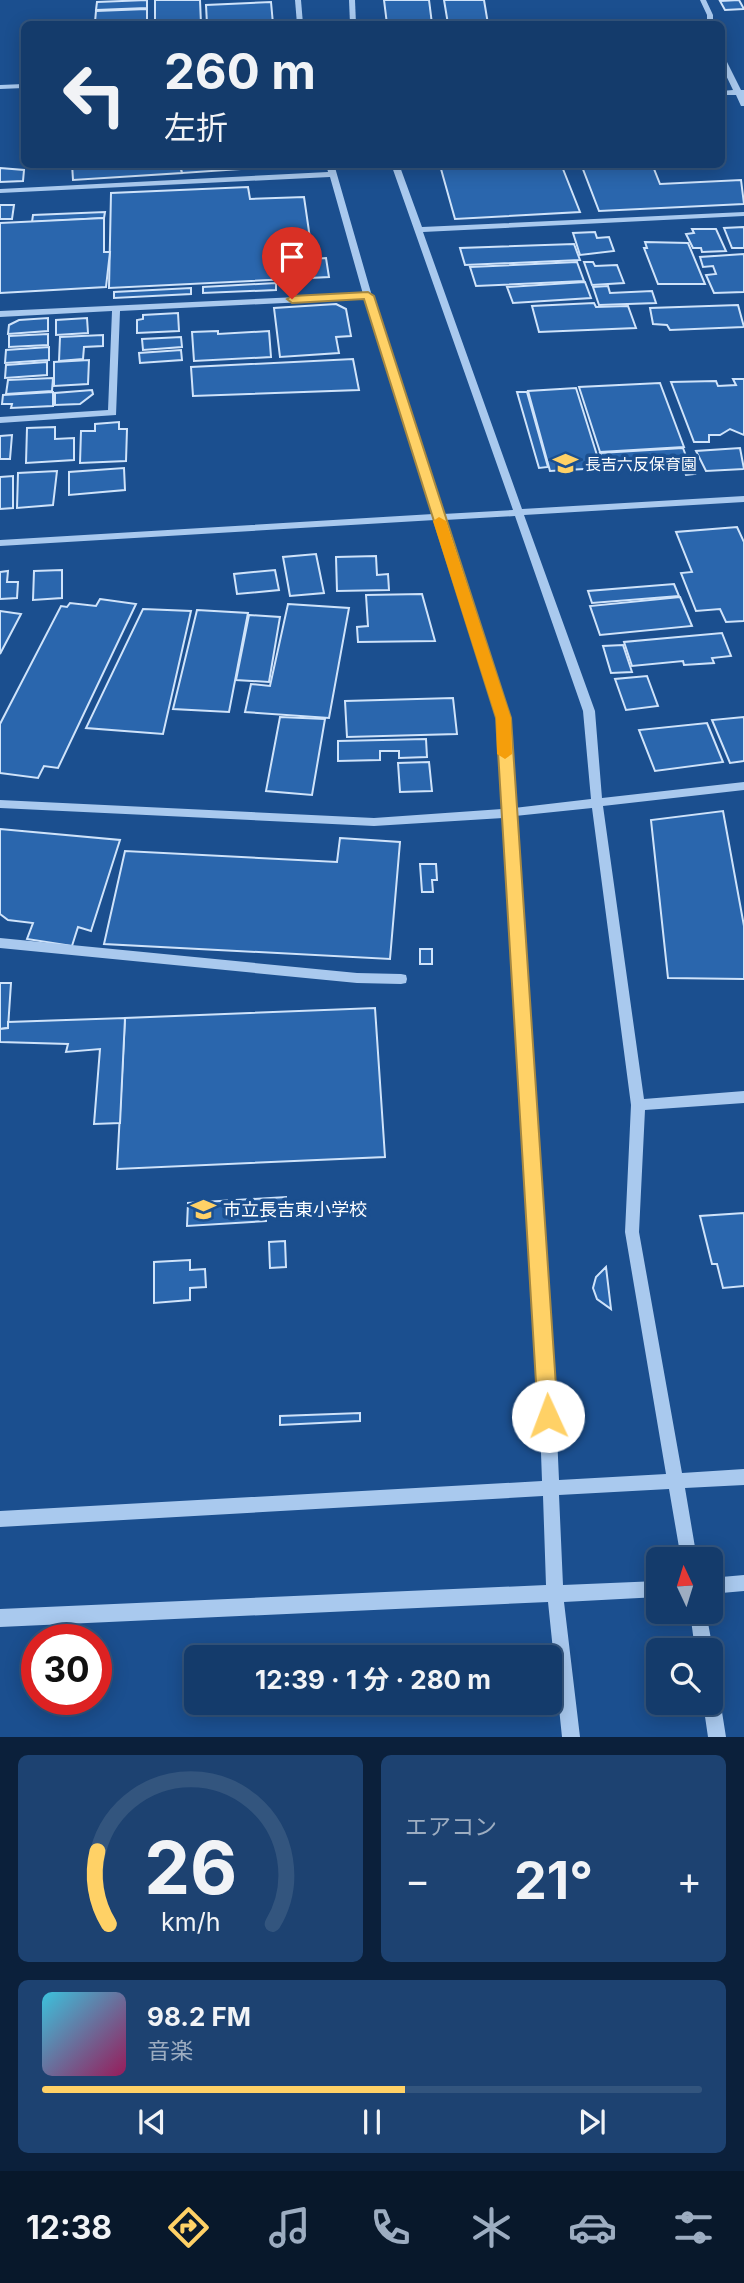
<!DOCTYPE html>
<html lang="ja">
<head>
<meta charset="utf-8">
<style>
  body { margin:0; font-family:Inter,"Noto Sans JP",sans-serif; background:#1d4271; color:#f1f3f6; height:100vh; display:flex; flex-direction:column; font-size:26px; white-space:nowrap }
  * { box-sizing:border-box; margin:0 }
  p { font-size:23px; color:#9dadc1 }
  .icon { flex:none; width:38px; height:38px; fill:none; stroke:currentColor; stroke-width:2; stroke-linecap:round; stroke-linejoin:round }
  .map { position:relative; height:1737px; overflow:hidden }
  .details { display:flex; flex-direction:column; gap:18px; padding:18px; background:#0b203b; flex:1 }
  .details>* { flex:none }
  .banner { position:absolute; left:21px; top:21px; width:704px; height:147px; border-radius:10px; box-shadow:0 4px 18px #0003,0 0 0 2px #33557e; background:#143b6b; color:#f1f3f6; overflow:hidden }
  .needle { width:46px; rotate:356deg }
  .tools { position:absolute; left:646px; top:1547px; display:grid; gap:14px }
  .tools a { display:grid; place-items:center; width:77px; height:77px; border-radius:10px; background:#143b6b; box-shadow:0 4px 18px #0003,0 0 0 2px #33557e; font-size:35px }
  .speed { position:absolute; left:21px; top:1624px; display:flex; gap:14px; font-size:35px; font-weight:700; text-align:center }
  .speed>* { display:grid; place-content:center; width:91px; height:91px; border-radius:50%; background:#143b6b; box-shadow:0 4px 18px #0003,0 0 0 2px #33557e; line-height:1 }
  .speed .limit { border:10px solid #d22; background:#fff; color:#111 }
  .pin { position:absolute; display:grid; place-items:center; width:60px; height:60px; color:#fff; margin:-72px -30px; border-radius:50% 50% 50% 0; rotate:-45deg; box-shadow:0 0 7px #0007 }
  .pin .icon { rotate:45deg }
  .me { position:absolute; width:77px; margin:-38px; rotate:358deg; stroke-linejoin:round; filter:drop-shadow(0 0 5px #0008) }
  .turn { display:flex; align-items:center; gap:24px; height:147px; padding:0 28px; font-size:32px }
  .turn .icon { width:91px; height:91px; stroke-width:2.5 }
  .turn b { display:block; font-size:49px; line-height:60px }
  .big { font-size:52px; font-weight:700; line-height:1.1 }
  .details .widget { flex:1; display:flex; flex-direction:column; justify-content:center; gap:10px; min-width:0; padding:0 24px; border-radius:10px; background:#1d4271 }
  .details .dial { align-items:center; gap:0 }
  .dial svg { height:182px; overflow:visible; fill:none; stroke:#33557e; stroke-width:7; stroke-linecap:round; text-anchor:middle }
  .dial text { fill:#f1f3f6; stroke:none }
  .song { display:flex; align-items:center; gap:21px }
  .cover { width:84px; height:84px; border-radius:10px; background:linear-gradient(135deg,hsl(190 70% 55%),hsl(330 70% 35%)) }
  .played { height:7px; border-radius:4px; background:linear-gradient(90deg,#ffd166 55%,#33557e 55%) }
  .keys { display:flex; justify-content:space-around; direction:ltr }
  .heat { display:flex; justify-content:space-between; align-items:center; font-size:38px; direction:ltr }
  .details .tiles { flex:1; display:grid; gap:18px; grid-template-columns:1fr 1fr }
  .widget:last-child { grid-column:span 2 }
  .trip { position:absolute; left:184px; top:1645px; width:378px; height:70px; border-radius:10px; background:#143b6b; box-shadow:0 4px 18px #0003,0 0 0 2px #33557e; font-weight:700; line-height:70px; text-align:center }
  .tabs { display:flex; height:112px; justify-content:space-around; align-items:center; background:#08182b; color:#9dadc1 }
  .tabs .icon { width:49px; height:49px }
  .tabs .current { color:#ffd166 }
  .tabs b { font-size:32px; color:#f1f3f6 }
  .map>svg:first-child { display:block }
</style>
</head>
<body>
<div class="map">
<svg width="744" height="1737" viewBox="0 0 744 1737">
  <rect width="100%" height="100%" fill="#1b4f8f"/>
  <g fill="#2a66ad" stroke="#cfe3fa" stroke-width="2">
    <polygon points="147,0 147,8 96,10 97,2"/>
    <polygon points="155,0 200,0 201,24 155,24"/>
    <polygon points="384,0 429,0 432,24 387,24"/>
    <polygon points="444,0 484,0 488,24 448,24"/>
    <polygon points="739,0 744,9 725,10 720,1"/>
    <polygon points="271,2 273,24 207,24 206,5"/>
    <polygon points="147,9 147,20 95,22 96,11"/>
    <polygon points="72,164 180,164 182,173 73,180"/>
    <polygon points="180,164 302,164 302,165 182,173"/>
    <polygon points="561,164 580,212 455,219 441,169"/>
    <polygon points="581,164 652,164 660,184 741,180 744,204 599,211"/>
    <polygon points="0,168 24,170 23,181 0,182"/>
    <polygon points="248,187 250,199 304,197 313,259 326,258 329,277 109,288 111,193"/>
    <polygon points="0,205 14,205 12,219 0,219"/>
    <polygon points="105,212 104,218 32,222 33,215"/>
    <polygon points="104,218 104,252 110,252 106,287 0,293 0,223"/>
    <polygon points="744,227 744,248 732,248 724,228"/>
    <polygon points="692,229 716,229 726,251 702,252 701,248 693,248 686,234 694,233"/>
    <polygon points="595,232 597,238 609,237 614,251 580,255 573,233"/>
    <polygon points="645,242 688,243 705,284 658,284 644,248 647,248"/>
    <polygon points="574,244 580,260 465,265 460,248"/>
    <polygon points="744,254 744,292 714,293 706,275 716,274 713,266 703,267 700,257"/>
    <polygon points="577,262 584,281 476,286 470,267"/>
    <polygon points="584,262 593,262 595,266 617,265 624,283 592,285"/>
    <polygon points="585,282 591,298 513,303 507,287"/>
    <polygon points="276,283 276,290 203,293 203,287"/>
    <polygon points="608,286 610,293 652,291 656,303 599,305 593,287"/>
    <polygon points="191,288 191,294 114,298 114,292"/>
    <polygon points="594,303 596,307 628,306 636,328 539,332 532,306"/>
    <polygon points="336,304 346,309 351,336 336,337 339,353 280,357 274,308"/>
    <polygon points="738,305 744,327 670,330 667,325 653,324 650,308"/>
    <polygon points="178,313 179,331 137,333 137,320 143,319 143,315"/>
    <polygon points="48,318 48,331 8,334 9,325 19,320"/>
    <polygon points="87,318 88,333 56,335 56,320"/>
    <polygon points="218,331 218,334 269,331 271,357 194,361 192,332"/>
    <polygon points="48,334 48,345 9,347 9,336"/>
    <polygon points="103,335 103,346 84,347 83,359 59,361 60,337"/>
    <polygon points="181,337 182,347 143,350 142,339"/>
    <polygon points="49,347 49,360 5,363 6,350"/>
    <polygon points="181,350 182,360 140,363 139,353"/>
    <polygon points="353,359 359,390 193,396 191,367"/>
    <polygon points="89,360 88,384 54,386 54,362"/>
    <polygon points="47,362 47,375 5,378 6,365"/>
    <polygon points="53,378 52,391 6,394 8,380"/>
    <polygon points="733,379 744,379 744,435 730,429 720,435 709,435 709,442 694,442 671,382 716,381 718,386 736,385"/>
    <polygon points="660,383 684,447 600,452 579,387"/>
    <polygon points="576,388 601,468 550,471 528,391"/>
    <polygon points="92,390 93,394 80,404 55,405 55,393"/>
    <polygon points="53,392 53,406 11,408 12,404 2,404 3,395"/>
    <polygon points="517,392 527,392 548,467 539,468"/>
    <polygon points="119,422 119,429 127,429 126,461 80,463 81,431 95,431 95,424"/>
    <polygon points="55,427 55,439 74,438 74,460 26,463 27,428"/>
    <polygon points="12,435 10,459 0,459 0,436"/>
    <polygon points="683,448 686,456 603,461 600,453"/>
    <polygon points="740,448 744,469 706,471 696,451"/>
    <polygon points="688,456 695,474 686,475 679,457"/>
    <polygon points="124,468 125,490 69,495 69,472"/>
    <polygon points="57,471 53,505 17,508 18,473"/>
    <polygon points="13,476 13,508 0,509 0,477"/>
    <polygon points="737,527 744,542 744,621 726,622 720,609 696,611 681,573 692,572 676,532"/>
    <polygon points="316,554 324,593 290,596 283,557"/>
    <polygon points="376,556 377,575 388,574 389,590 337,591 336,557"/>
    <polygon points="62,570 62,598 33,600 34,571"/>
    <polygon points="275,570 279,590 237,594 234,574"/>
    <polygon points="8,571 7,582 18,582 17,598 0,599 0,572"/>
    <polygon points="674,584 679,596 592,603 588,591"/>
    <polygon points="422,594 435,641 358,642 357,627 368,626 366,595"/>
    <polygon points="680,597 692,626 600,635 590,606"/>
    <polygon points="100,599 136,604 58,768 44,766 38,778 0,773 0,724 61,606 67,607 70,603 96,606"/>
    <polygon points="288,604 349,608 329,718 245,712 251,684 270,686"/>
    <polygon points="143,609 191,611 163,734 86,728"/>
    <polygon points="197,610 248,613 229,712 173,709"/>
    <polygon points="0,611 21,614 0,654"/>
    <polygon points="249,615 280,617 269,682 236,680"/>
    <polygon points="722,633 731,656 712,658 714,663 684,665 683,661 632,666 624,642"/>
    <polygon points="623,645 632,672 611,673 603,646"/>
    <polygon points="647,676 658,706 626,710 615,679"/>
    <polygon points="453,698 457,734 347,737 345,701"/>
    <polygon points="280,717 325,719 312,795 266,791"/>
    <polygon points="744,717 744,761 730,763 712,720"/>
    <polygon points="707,723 723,762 655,771 639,730"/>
    <polygon points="426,739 427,757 399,758 399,751 380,751 380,760 338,761 338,741"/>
    <polygon points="429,762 432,791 400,792 398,763"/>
    <polygon points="723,811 744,926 744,979 668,978 651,820"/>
    <polygon points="0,829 120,840 91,931 78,927 72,946 27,939 33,923 8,920 0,914"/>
    <polygon points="340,838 400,842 390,959 104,944 125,851 337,862"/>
    <polygon points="420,864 436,864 437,880 432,880 433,892 422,892"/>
    <rect x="420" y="949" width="12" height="15"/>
    <polygon points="0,983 11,983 8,1028 0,1029"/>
    <polygon points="375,1008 385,1157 117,1169 125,1018"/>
    <polygon points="125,1018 120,1123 94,1124 100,1049 66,1052 68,1044 0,1042 0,1029 8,1028 8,1022"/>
    <polygon points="286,1197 286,1213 266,1215 266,1221 187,1226 188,1203"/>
    <polygon points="744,1213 744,1286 723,1288 717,1264 712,1264 700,1216"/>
    <polygon points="285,1241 286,1267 270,1268 269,1242"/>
    <polygon points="190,1260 190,1270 205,1269 206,1287 190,1288 190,1300 154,1303 154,1262"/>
    <polygon points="606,1267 611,1309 597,1299 593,1288 596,1277"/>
    <polygon points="360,1413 360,1421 280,1425 280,1416"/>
  </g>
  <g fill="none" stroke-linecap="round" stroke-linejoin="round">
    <g fill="#a9c9ee" fill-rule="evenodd">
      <polygon points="295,0 301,0 303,24 297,24"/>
      <polygon points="349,0 355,0 356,24 350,24"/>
      <polygon points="700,0 706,0 713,15 713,24 707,24 707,15"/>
      <polygon points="721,56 725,58 741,90 744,90 744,106 741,106 736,95 721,95 721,91 733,90 721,65"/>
      <polygon points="24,84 24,88 0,89 0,85"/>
      <path d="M326 164H334L372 296 443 514 513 510 391 164H399L422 227 744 212V216L423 232 522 509 744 496V502L524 515 595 711 602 798 744 782V790L603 806 644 1099 744 1091V1103L645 1110 639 1232 682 1473 744 1469V1485L685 1488 697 1559H681L669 1489 559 1495 563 1585 658 1581V1597L564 1602 580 1737H562L548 1602 0 1627V1609L546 1585 543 1496 0 1527V1511L542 1481 538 1368 523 1172 503 818 374 826 0 808V800L374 818 502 809 497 718 435 520 0 546V540L433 514 365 299 120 311 116 415 0 423V417L108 410 112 311 0 317V311L363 294 330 177 0 193V189L328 172ZM515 516 583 711 591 799 514 808 509 718 445 520ZM592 808 631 1105 625 1232 666 1474 559 1480 554 1368 537 1172 515 816Z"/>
      <polygon points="0,938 357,973 401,974 406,975 407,979 406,983 401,984 357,983 0,948"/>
      <polygon points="744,1575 744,1591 710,1594 710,1578"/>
      <polygon points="690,1612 706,1612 713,1650 710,1655 710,1650 695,1650"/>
      <polygon points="710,1684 716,1687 719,1693 726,1737 708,1737 703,1703 710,1703"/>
    </g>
  </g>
  <polygon fill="#ffd166" stroke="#a68842" stroke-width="2" points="368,292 374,296 511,718 558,1416 555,1423 548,1426 541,1423 538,1416 496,718 364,299 292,303 287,299 292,296"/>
  <polygon fill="#f59e0b" points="439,517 446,521 511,718 512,754 505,759 497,754 496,718 433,521"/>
  <defs>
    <symbol id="school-bare" viewBox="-9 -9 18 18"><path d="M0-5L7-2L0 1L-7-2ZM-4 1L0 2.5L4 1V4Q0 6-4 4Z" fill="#ffd166" stroke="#1b4f8f" stroke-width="2.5" paint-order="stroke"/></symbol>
  </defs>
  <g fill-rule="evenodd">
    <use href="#school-bare" x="548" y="446" width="35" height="35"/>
    <use href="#school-bare" x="186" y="1192" width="35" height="35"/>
  </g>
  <g text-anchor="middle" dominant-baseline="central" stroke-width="7" stroke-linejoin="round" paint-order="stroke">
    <g font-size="16" fill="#fff" stroke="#1b4f8f" text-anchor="start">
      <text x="585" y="464">長吉六反保育園</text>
    </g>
    <g font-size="18" fill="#fff" stroke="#1b4f8f" text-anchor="start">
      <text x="223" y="1209">市立長吉東小学校</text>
    </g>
  </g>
</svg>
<div class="tools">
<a><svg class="needle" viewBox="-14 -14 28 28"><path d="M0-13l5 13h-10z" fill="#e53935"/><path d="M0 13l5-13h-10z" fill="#9dadc1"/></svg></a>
<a><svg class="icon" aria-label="search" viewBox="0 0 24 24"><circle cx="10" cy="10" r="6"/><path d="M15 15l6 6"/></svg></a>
</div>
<div class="speed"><div class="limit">30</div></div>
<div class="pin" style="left:292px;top:299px;background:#d93025"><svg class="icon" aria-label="arrive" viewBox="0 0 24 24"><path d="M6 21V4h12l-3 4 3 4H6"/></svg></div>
<svg class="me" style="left:548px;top:1416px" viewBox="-20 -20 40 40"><circle r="19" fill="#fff"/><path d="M0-13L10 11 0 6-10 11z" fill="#ffd166"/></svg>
<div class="trip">12:39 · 1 分 · 280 m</div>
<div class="banner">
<div class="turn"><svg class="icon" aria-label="left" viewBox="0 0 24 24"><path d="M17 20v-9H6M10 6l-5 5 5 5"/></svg><div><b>260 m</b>左折</div></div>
</div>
</div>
<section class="details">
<div class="tiles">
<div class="widget dial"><svg viewBox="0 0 100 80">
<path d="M14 69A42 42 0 1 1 86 69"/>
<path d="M14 69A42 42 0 0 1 9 37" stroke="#ffd166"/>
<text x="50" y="56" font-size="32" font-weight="700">26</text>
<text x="50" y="72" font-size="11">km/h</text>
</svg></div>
<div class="widget"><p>エアコン</p>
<div class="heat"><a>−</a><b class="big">21°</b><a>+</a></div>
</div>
<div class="widget">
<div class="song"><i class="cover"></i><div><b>98.2 FM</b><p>音楽</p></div></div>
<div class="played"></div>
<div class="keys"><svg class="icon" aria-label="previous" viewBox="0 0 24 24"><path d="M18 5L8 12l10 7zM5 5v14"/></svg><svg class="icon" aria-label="pause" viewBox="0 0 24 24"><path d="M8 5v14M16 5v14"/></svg><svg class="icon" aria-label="next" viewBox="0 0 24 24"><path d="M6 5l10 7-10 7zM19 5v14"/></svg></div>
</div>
</div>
</section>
<nav class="tabs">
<b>12:38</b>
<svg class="icon current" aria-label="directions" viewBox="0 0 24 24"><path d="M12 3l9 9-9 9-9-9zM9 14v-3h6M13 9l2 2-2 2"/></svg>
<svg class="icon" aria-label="music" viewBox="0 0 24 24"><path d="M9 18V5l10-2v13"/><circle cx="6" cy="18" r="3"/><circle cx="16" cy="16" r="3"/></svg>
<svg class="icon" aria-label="phone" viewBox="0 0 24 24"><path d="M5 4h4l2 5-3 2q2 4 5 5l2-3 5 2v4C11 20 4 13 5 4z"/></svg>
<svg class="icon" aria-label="climate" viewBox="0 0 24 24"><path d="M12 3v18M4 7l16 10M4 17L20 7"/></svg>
<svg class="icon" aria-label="car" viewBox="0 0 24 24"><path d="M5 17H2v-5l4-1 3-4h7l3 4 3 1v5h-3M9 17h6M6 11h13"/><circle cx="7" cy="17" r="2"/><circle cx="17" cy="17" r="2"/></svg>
<svg class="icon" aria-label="filters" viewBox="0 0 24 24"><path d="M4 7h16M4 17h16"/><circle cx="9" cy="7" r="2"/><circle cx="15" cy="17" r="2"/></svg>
</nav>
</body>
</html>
